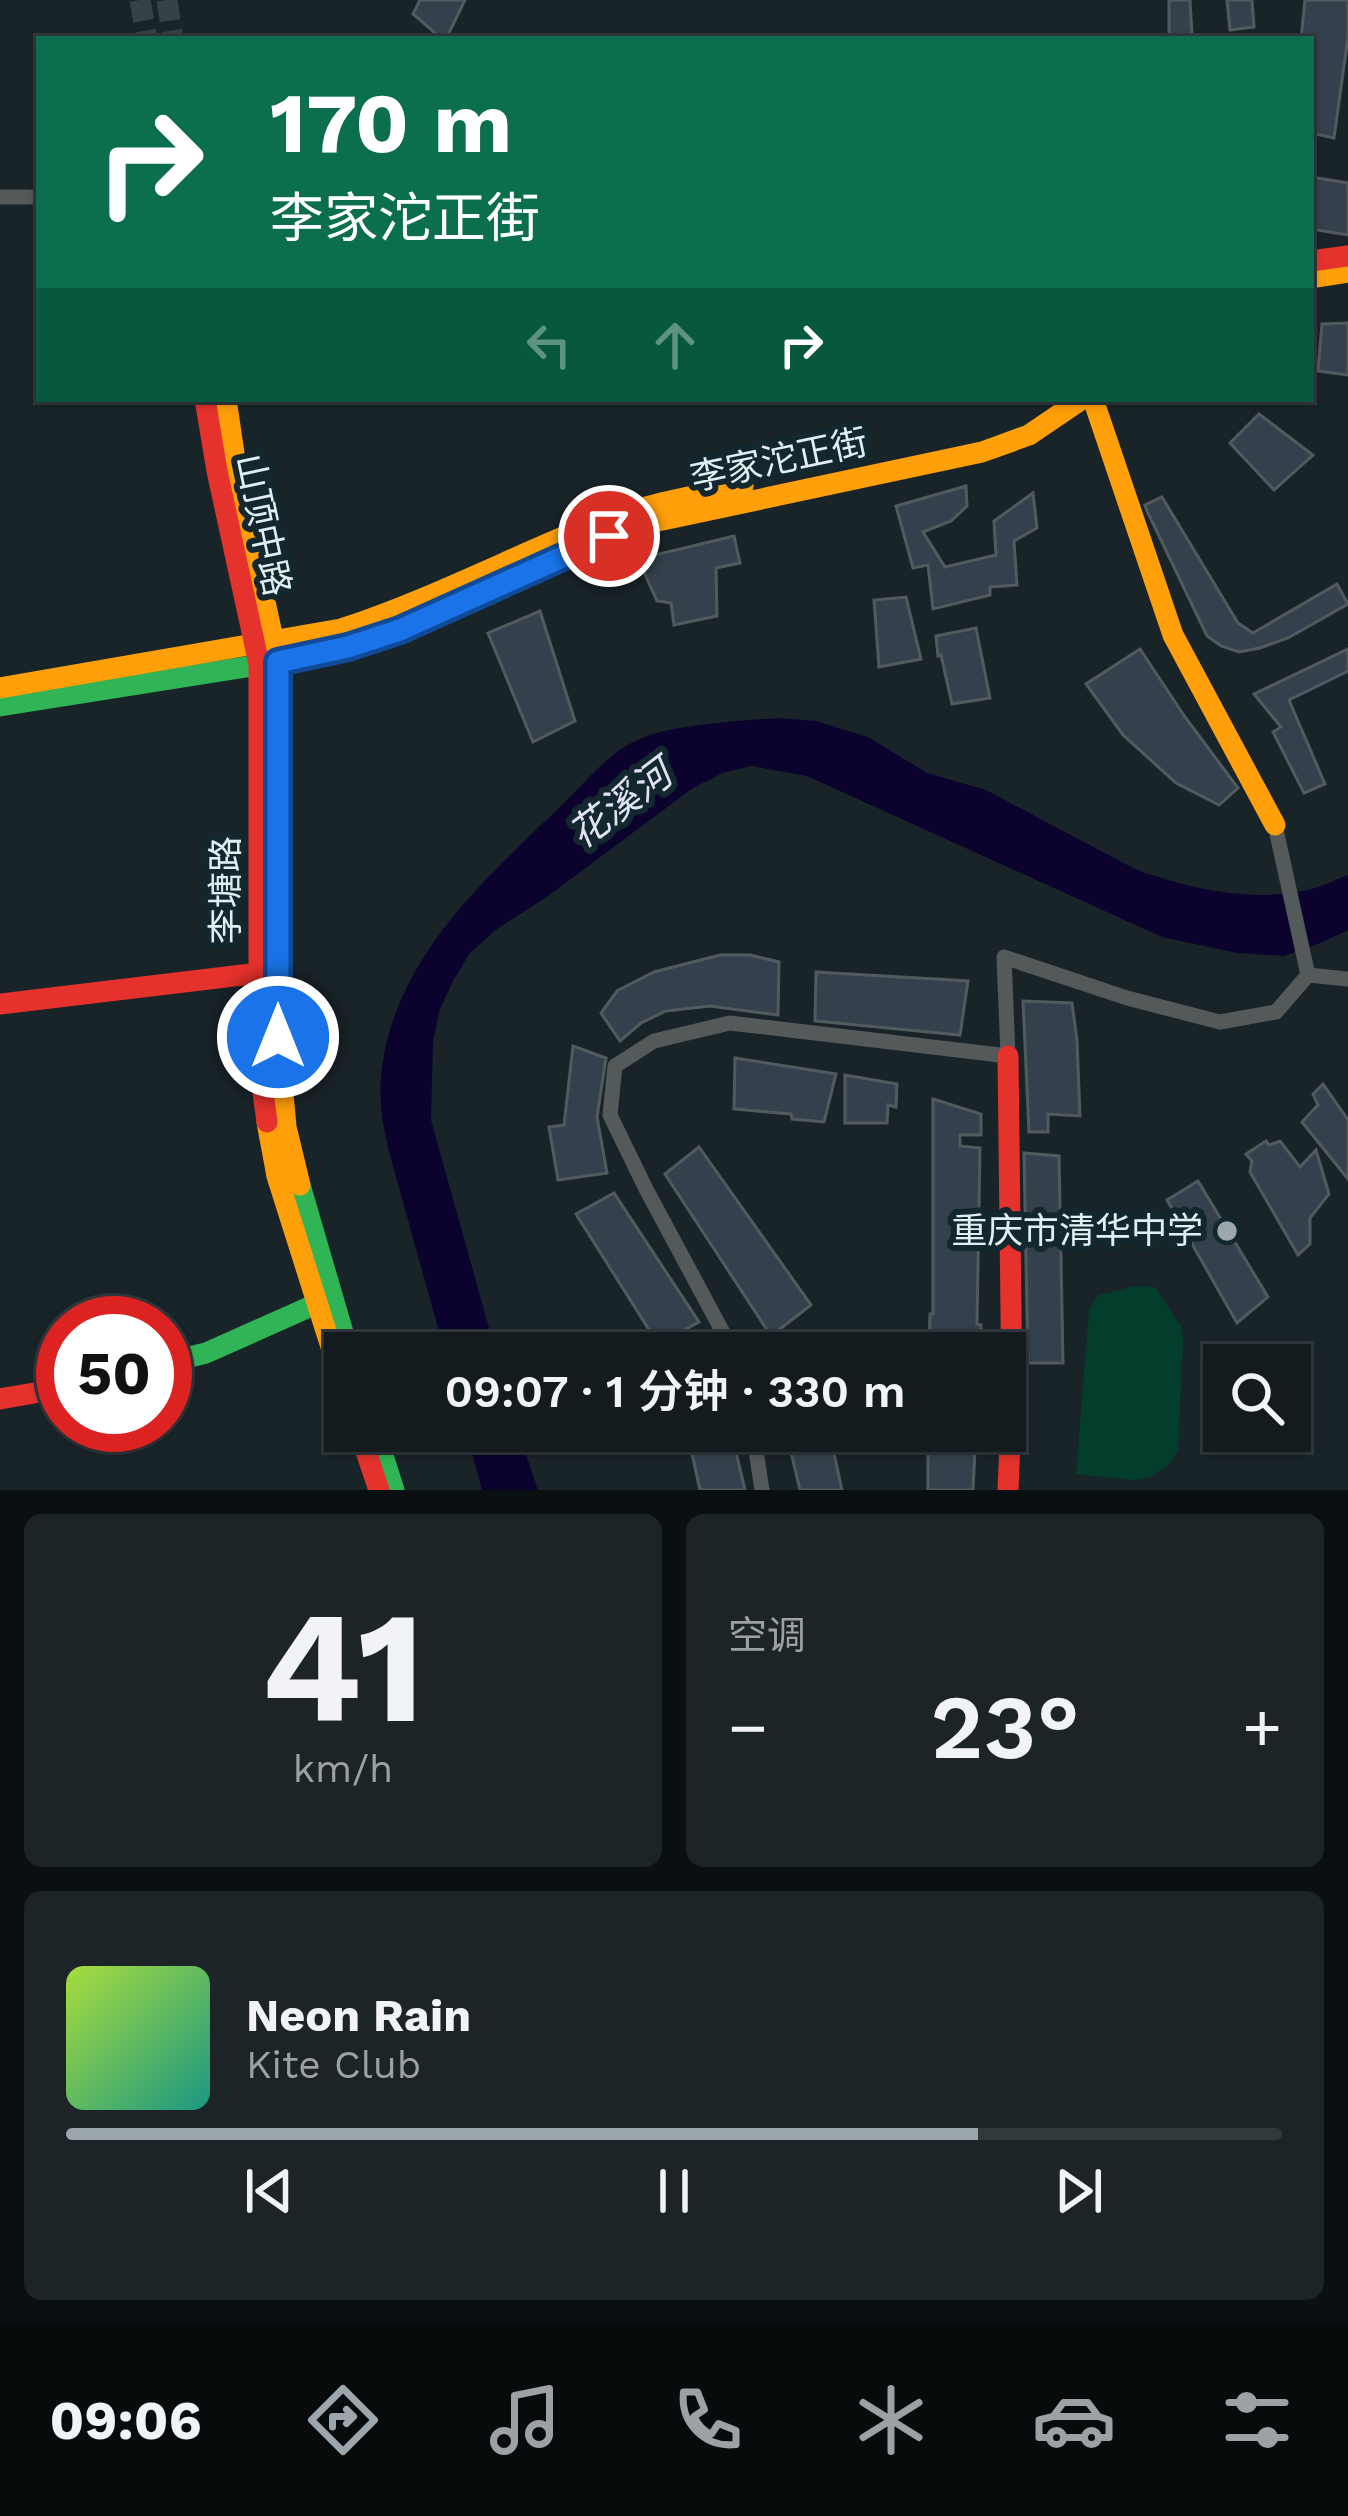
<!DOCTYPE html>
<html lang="zh">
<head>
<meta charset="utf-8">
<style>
  body { margin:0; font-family:"Work Sans","Noto Sans SC",sans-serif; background:#1c2428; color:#f1f3f6; height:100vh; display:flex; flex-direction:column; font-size:45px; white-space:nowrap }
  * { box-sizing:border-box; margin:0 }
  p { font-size:39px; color:#9da1a4 }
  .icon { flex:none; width:66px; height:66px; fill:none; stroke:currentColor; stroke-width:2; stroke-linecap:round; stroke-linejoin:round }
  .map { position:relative; height:1490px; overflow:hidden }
  .sheet { display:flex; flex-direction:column; gap:24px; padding:24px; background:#0a0f11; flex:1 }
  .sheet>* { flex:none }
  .banner { position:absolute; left:36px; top:36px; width:1278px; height:366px; border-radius:0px; box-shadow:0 3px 9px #0004,0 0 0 3px #32393d; background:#0b6e4f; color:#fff; overflow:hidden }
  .controls { position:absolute; left:1203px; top:1344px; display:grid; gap:24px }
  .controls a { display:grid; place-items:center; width:108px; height:108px; border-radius:0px; background:#131b1f; box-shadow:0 3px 9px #0004,0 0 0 3px #32393d; font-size:60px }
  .speed { position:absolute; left:36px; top:1296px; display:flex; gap:24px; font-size:60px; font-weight:700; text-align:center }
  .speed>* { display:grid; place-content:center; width:156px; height:156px; border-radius:50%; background:#131b1f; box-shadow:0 3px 9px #0004,0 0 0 3px #32393d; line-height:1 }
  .speed .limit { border:18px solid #d22; background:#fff; color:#111 }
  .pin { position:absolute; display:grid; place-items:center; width:102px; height:102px; color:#fff; margin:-51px; border:6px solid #fff; border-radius:50%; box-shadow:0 3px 12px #0007 }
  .me { position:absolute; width:132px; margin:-66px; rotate:0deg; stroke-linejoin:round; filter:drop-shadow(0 0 9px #0008) }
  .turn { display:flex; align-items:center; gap:42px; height:252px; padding:0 36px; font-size:54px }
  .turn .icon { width:156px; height:156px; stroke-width:2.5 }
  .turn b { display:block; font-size:84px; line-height:102px }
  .lanes { display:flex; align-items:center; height:114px; padding:0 36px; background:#0003; justify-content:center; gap:60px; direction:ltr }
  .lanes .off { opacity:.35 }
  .big { font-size:90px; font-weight:600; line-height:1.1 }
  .sheet .card { flex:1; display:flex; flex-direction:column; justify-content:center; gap:18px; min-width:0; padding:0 42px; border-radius:18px; background:#1c2428 }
  .sheet .dial { align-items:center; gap:0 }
  .dial b { font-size:156px; line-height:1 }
  .song { display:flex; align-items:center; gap:36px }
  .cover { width:144px; height:144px; border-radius:18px; background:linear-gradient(135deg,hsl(80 70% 55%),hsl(170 70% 35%)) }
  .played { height:12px; border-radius:6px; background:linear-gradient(90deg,#9ba7ac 75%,#32393d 75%) }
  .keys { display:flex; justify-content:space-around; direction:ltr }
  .heat { display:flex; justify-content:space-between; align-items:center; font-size:66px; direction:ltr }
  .sheet .tiles { flex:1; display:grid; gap:24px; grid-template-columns:1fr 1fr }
  .card:last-child { grid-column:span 2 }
  .trip { position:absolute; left:324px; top:1332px; width:702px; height:120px; border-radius:0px; background:#131b1f; box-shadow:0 3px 9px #0004,0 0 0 3px #32393d; font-weight:600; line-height:120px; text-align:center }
  .menu { display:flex; height:192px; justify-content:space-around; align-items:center; background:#080b0c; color:#9da1a4 }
  .menu .icon { width:84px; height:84px }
  .menu .active { color:#9ba7ac }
  .menu b { font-size:54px; color:#f1f3f6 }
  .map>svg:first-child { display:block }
</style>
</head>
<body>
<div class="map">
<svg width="1348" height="1490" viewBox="0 0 1348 1490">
  <rect width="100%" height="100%" fill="#192429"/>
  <polygon fill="#033d2b" points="1134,1286 1155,1287 1181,1327 1183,1339 1178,1450 1168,1465 1151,1477 1135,1480 1076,1474 1089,1310 1097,1296"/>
  <g fill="#0b032e">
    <path d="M779 718 816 721 868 737 927 773 986 790 1135 869C1186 888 1248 902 1303 891 1319 888 1333 881 1348 875V930L1318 944 1284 956 1237 953 1162 937 807 776 751 766 723 773 693 788 548 896 497 929 470 953 453 981 440 1009 433 1041 431 1120 496 1353H445C431 1303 417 1253 403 1202 392 1161 377 1120 381 1077 391 963 481 882 559 808 582 786 606 755 635 741 665 725 744 720 779 718Z"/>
    <polygon points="466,1431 518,1431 538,1490 482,1490"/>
  </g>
  <g fill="#34414c" stroke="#525a5f" stroke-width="3">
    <polygon points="420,0 465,0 446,39 442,39 413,14"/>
    <polygon points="1169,0 1190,0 1192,35 1169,36"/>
    <polygon points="1227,0 1252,0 1254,27 1230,30"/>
    <polygon points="1305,0 1348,0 1348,37 1334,138 1311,133 1311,39 1301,39"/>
    <polygon points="1311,177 1348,183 1348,235 1311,229"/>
    <polygon points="1348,323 1348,375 1318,371 1322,324"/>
    <polygon points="1259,414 1313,455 1274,490 1230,443"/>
    <polygon points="966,486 967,506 951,521 923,532 945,567 996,555 994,521 1033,493 1037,528 1014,541 1017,585 990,587 990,595 933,609 928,565 913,568 896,506"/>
    <polygon points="1162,497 1238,623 1253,633 1337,584 1348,604 1288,638 1260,648 1239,652 1221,646 1207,636 1147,511 1145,505"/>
    <polygon points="734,536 740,563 716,568 717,616 674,625 671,603 657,601 638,559"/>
    <polygon points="906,597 921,659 879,667 874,600"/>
    <polygon points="540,611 575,721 533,742 488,633"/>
    <polygon points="976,628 990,698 952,704 941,655 938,656 936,636"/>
    <polygon points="1140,649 1185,717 1238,788 1219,805 1176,783 1123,735 1086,684"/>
    <polygon points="1348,649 1348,671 1289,700 1325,784 1304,793 1273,732 1281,727 1254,694"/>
    <polygon points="720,955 750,955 779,962 778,1015 710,1006 666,1011 641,1023 620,1041 601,1013 617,991 654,972"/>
    <polygon points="816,972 968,981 960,1035 815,1021"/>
    <polygon points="1023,1001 1072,1003 1077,1040 1080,1116 1048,1114 1048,1132 1029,1132"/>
    <polygon points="573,1046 606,1058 597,1117 607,1173 558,1180 549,1127 564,1125"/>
    <polygon points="735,1058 836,1074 824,1122 792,1119 791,1114 734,1109"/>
    <polygon points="845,1075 897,1084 896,1107 888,1105 887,1123 845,1123"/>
    <polygon points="1323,1084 1348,1120 1348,1179 1302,1122 1318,1105 1313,1094"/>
    <polygon points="933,1099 981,1114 981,1135 960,1135 960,1146 980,1148 977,1324 981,1325 980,1353 929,1353 930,1314 933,1314"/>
    <polygon points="1266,1141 1269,1145 1280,1141 1300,1167 1316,1150 1329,1194 1310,1218 1310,1244 1298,1255 1250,1172 1252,1161 1246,1154"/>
    <polygon points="699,1147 811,1305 771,1336 665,1174"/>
    <polygon points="1024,1153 1059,1156 1063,1363 1028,1363"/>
    <polygon points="1198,1181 1268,1297 1237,1323 1167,1200"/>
    <polygon points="614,1193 699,1322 658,1344 576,1214"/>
    <polygon points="687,1431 731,1431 745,1490 700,1490"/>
    <polygon points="786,1431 829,1431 842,1490 800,1490"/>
    <polygon points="928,1431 976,1431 973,1490 928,1490"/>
  </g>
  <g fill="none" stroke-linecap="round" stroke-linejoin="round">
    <g stroke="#374247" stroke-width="21" stroke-dasharray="21 10" stroke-linecap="butt">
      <polyline points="140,0 147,39"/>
      <polyline points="167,0 173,39"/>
    </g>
    <g stroke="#545959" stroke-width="15">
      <polyline points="0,197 39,197"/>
      <polyline points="1275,825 1308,975"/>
      <polyline points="734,1353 646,1189 610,1115 615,1066 654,1041 730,1023 1008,1056 1004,957 1127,998 1220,1022 1276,1012 1308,975 1348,979"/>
      <polyline points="753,1431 762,1490"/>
    </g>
    <g stroke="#30b455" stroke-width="21">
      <polyline points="0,706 278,662 348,647 400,630 532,572"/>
      <polyline points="300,1185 349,1353"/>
      <polyline points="165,1363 206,1353 325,1300"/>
      <polyline points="375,1431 394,1490"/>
    </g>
    <g stroke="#ff9f0a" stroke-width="21">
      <polyline points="1311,278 1348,272"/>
      <polyline points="226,399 236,467 278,662 278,1037 286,1127 300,1185"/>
      <polyline points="1093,399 1173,635 1275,825"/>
      <polyline points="532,572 639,525 982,452 1029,435 1082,399"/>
      <path d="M0 688 341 629C430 600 512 557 599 522 645 504 695 496 743 486"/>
      <polyline points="267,1122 277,1176 345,1391"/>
    </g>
    <g stroke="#e5322d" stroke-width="21">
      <polyline points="1311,261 1348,256"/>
      <polyline points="205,399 217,471 259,664 259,973 262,1085 267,1122"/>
      <polyline points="0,1004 259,973"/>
      <polyline points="1008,1056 1012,1397 1008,1490"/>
      <polyline points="0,1399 63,1388"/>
      <polyline points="359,1431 379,1490"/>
    </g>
  </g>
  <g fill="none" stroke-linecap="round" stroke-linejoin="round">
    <defs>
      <polyline id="route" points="278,1037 278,662 348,647 400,630 609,536"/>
    </defs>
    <use href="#route" stroke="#114b97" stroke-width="30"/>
    <use href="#route" stroke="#1a73e8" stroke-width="21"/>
  </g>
  <circle fill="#9ba7ac" stroke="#13272f" stroke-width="4.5" cx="1227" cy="1231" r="12"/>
  <g text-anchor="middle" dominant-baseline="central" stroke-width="12" stroke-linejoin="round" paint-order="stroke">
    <g font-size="36" fill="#e1eef2" stroke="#13272f">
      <text transform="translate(779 460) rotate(-12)">李家沱正街</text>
      <text transform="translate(263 525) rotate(78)">山顶中路</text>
      <text transform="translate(226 890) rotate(-90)">李塘路</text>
    </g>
    <g font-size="36" fill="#e1eef2" stroke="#13272f" text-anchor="end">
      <text x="1203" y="1231">重庆市清华中学</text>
    </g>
    <g font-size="39" font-style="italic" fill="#e1e3f5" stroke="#13272f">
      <text transform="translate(620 804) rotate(-37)">花溪河</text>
    </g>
  </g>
</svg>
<div class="controls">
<a><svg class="icon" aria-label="search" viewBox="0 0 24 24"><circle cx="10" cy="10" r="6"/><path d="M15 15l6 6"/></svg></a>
</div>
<div class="speed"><div class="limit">50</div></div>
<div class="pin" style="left:609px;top:536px;background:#d93025"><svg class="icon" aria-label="arrive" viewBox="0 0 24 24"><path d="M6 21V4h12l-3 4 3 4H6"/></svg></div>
<svg class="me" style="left:278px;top:1037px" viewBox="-20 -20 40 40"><circle r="17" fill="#1a73e8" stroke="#fff" stroke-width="3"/><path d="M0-11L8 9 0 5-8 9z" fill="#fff"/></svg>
<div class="trip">09:07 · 1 分钟 · 330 m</div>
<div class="banner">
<div class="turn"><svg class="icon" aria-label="right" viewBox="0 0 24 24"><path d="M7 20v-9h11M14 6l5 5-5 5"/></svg><div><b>170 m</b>李家沱正街</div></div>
<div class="lanes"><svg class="icon off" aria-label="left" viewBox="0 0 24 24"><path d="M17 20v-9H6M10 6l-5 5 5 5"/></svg><svg class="icon off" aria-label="ahead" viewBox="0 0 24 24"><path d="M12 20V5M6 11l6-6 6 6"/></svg><svg class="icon" aria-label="right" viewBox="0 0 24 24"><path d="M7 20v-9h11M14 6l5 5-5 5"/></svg></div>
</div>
</div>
<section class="sheet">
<div class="tiles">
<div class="card dial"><b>41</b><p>km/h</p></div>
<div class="card"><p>空调</p>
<div class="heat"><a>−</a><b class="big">23°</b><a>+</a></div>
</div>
<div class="card">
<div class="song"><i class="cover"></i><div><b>Neon Rain</b><p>Kite Club</p></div></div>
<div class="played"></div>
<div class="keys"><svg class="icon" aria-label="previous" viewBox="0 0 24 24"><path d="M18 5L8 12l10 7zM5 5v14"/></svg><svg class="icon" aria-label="pause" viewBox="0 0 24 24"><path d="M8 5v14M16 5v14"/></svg><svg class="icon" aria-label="next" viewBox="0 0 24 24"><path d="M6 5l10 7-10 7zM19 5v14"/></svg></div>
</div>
</div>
</section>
<nav class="menu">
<b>09:06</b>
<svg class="icon active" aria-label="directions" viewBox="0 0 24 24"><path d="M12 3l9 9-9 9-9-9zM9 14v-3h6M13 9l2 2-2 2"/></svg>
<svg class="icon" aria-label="music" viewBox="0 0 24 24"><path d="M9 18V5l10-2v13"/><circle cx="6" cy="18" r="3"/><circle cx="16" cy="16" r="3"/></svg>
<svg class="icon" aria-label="phone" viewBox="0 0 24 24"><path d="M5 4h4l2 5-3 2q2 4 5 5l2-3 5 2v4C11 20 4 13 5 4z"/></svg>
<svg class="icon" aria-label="climate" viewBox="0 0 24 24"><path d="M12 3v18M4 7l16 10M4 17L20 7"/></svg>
<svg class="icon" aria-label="car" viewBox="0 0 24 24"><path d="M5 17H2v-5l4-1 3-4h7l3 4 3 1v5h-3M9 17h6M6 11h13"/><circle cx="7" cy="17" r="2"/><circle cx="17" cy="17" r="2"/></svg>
<svg class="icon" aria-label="filters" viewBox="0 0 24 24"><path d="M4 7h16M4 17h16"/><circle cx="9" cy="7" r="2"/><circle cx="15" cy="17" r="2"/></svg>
</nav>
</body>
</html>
